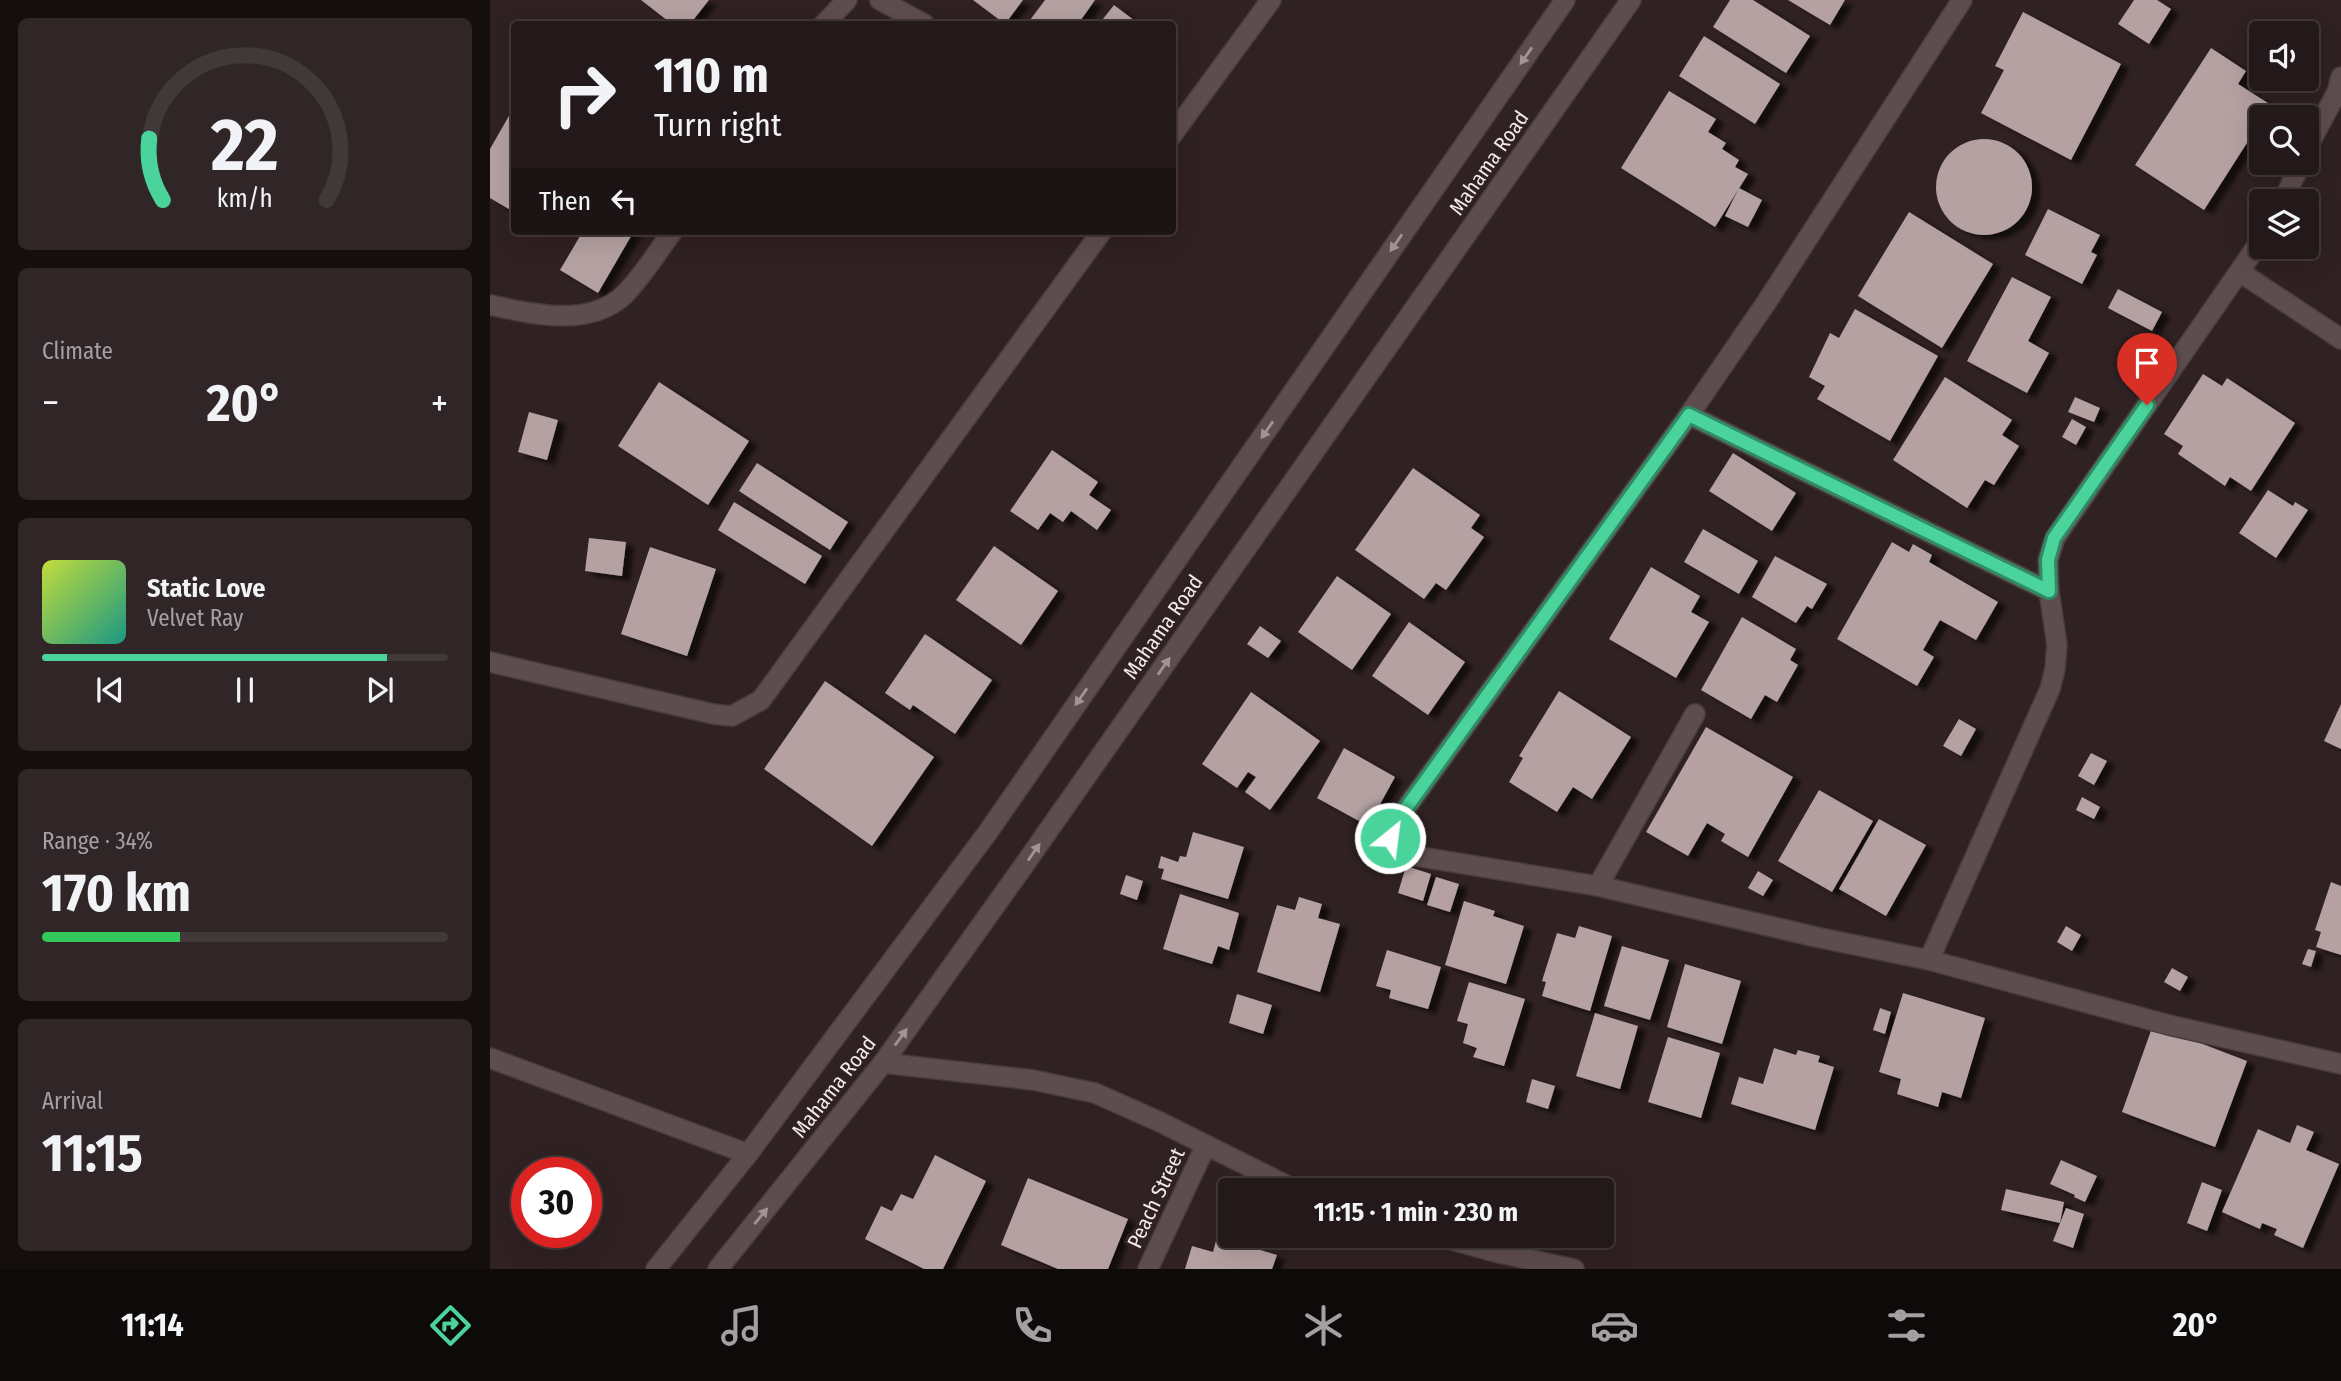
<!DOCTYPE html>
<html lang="en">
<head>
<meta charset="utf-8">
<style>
  body { margin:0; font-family:"Fira Sans Condensed",sans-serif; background:#302627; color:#f1f3f6; height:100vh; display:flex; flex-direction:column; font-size:26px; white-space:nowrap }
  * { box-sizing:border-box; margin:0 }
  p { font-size:23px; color:#a3a0a2 }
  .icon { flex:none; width:38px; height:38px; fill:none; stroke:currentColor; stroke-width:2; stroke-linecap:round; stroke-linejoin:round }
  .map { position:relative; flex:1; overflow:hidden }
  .sheet { display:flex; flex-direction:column; gap:18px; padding:18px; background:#140e0e; width:490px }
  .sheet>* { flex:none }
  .hud { position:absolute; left:21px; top:21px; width:665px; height:214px; border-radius:7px; box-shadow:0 7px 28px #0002,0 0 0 2px #413839; background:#24191a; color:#f1f3f6; overflow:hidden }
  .buttons { position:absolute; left:1759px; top:21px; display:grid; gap:14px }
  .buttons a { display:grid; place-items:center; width:70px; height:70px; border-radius:7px; background:#24191a; box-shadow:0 7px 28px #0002,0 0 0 2px #413839; font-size:35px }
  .speed { position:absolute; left:21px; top:1157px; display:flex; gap:14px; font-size:35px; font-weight:700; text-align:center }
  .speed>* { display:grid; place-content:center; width:91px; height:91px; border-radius:50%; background:#24191a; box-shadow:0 7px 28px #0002,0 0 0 2px #413839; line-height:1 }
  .speed .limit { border:10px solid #d22; background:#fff; color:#111 }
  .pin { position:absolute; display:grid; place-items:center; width:60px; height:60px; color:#fff; margin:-72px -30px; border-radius:50% 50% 50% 0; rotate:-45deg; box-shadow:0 0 7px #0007 }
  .pin .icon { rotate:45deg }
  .me { position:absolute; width:77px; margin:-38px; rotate:29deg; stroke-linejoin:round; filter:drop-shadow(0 0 5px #0008) }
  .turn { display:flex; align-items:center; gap:24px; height:147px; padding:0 28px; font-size:32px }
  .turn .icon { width:91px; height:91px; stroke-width:2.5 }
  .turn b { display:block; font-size:49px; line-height:60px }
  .then { display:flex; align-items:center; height:66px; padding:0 28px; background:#0003; gap:14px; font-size:26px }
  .big { font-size:52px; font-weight:700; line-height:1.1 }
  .sheet .card { flex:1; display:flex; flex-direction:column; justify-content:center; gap:10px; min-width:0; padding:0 24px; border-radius:10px; background:#302627 }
  .sheet .dial { align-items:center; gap:0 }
  .dial svg { height:182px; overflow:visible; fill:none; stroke:#413839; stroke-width:7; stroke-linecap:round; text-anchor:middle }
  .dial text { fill:#f1f3f6; stroke:none }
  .song { display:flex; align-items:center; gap:21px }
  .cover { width:84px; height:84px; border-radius:10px; background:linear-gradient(135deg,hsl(70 70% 55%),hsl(170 70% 35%)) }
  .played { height:7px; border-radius:4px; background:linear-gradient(90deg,#4ad49c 85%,#413839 85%) }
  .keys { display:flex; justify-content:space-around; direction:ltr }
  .heat { display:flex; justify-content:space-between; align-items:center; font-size:38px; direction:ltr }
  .charge { height:10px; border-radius:5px; background:linear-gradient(90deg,#34c759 34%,#413839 0) }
  .trip { position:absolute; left:728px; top:1178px; width:396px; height:70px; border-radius:7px; background:#24191a; box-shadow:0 7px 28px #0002,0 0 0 2px #413839; font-weight:700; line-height:70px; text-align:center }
  .menu { display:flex; height:112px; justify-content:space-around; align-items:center; background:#0e0a0a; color:#a3a0a2 }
  .menu .icon { width:49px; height:49px }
  .menu .on { color:#4ad49c }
  .menu b { font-size:32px; color:#f1f3f6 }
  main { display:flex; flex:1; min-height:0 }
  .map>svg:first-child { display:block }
</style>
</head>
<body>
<main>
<section class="sheet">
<div class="card dial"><svg viewBox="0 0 100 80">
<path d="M14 69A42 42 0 1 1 86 69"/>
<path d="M14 69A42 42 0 0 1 8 42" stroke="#4ad49c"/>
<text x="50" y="56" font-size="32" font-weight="700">22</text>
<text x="50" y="72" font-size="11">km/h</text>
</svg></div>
<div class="card"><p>Climate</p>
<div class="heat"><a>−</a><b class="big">20°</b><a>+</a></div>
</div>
<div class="card">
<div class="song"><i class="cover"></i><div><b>Static Love</b><p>Velvet Ray</p></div></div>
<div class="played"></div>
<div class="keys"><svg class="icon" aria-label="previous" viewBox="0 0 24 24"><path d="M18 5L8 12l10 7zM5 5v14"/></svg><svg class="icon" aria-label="pause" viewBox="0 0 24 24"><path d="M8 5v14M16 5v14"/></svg><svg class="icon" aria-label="next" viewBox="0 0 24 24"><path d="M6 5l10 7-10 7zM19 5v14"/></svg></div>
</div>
<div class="card"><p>Range · 34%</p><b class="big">170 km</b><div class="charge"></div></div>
<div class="card"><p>Arrival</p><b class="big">11:15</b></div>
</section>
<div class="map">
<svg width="1851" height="1269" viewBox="0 0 1851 1269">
  <defs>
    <filter id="shadow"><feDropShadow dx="8" dy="4.5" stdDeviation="2" flood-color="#0009"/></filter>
  </defs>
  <rect width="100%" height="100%" fill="#302122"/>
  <g fill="#b5a1a2" filter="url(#shadow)">
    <polygon points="151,0 219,0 200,24 182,24"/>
    <polygon points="483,0 533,0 515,24"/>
    <polygon points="555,0 605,0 588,24 537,24"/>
    <polygon points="1240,0 1263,0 1320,36 1296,73 1223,27"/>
    <polygon points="1298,0 1355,0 1340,25"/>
    <polygon points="1644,0 1667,0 1681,9 1659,44 1628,24"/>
    <polygon points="624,5 649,24 609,24"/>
    <polygon points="1533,12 1631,64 1581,160 1491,113 1514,70 1505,66"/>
    <polygon points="1214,36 1290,84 1265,124 1189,76"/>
    <polygon points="1721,48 1756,71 1748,84 1781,105 1773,117 1771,117 1771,121 1714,210 1645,165"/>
    <polygon points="1179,91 1226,119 1218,132 1236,143 1232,149 1249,160 1245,167 1258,174 1225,227 1131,168"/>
    <polygon points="24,107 24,212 0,198 0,149"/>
    <circle cx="1494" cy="187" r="48"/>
    <polygon points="1249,188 1272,200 1258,227 1235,216"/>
    <polygon points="1558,209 1610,235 1601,252 1607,255 1592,284 1535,255"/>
    <polygon points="1419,212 1503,264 1452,348 1368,296"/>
    <polygon points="93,231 144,231 108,293 70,270"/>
    <polygon points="1522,277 1561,297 1538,341 1559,353 1537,393 1477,361"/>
    <polygon points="1628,289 1672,312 1662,331 1618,308"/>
    <polygon points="1365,309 1448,356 1400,441 1327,399 1335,386 1319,377 1340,333 1349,338"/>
    <polygon points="1713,374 1732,386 1737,378 1805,423 1761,491 1740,477 1735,486 1688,454 1693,446 1674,434"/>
    <polygon points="1455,377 1522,420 1512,435 1529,446 1504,485 1495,480 1477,508 1403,460"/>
    <polygon points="169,382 259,441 218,505 128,446"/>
    <polygon points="1585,397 1610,408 1604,422 1578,412"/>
    <polygon points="39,412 68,420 57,460 28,452"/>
    <polygon points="1582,419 1596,427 1586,445 1572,437"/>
    <polygon points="562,450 608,482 599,495 621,510 607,530 581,511 573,522 560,513 548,530 520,511"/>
    <polygon points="1243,453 1306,493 1282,531 1219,491"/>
    <polygon points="267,463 358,522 340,550 249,491"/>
    <polygon points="923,468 990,515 981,528 994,537 956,590 946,583 934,599 865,550"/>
    <polygon points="1778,490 1803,506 1805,502 1818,510 1786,558 1749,533"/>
    <polygon points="244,502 332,556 315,584 228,530"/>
    <polygon points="1213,529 1268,561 1249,594 1194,562"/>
    <polygon points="99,538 136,542 132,576 95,571"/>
    <polygon points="1402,542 1419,552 1423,544 1442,555 1439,562 1508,602 1486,640 1450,620 1433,650 1444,657 1427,686 1347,639"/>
    <polygon points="504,546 568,591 531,645 466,600"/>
    <polygon points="160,547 226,569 197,656 131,634"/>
    <polygon points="1285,556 1337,584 1322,609 1317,606 1306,623 1262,597"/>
    <polygon points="1161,567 1210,596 1201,612 1219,622 1186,678 1119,639"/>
    <polygon points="847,576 901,614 862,670 808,632"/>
    <polygon points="1252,617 1306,649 1300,660 1308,665 1287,702 1275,695 1261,719 1211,690"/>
    <polygon points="919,622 975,662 938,715 882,676"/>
    <polygon points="770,626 791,641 778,658 757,644"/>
    <polygon points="435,634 502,680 465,734 423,705 420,710 395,693"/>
    <polygon points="335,681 444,757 382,846 274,769"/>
    <polygon points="1069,691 1141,737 1102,799 1083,787 1067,812 1019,782 1033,758 1029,756"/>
    <polygon points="761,692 830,741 780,810 755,792 766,777 758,772 747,788 712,764"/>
    <polygon points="1851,704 1851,749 1834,741"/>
    <polygon points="1469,719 1486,729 1471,756 1453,746"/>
    <polygon points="1216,727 1303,777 1258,857 1231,841 1235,834 1217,823 1198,856 1156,832"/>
    <polygon points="854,748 905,777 878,826 827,798"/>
    <polygon points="1601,753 1617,761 1604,785 1588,776"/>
    <polygon points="1329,790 1383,821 1342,892 1288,861"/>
    <polygon points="1592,797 1610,807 1604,819 1586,810"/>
    <polygon points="1389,819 1436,845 1396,916 1349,889"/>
    <polygon points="703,832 754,847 738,899 671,879 674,869 668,868 671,856 688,862 690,856 696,857"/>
    <polygon points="916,866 941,874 933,901 908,893"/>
    <polygon points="1268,871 1283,880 1273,896 1258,888"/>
    <polygon points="636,875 653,881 647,900 630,894"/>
    <polygon points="946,877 969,884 960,912 937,905"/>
    <polygon points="1841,882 1851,886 1851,955 1826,947 1831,932 1825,930"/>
    <polygon points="690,894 749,913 739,950 728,946 722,964 673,949"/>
    <polygon points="809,897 832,904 828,918 850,924 830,992 767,972 787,905 805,910"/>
    <polygon points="974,901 1005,911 1003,916 1034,926 1016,984 955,965"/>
    <polygon points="1089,926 1122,936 1100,1011 1052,996 1056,982 1052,981 1067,933 1085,938"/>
    <polygon points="1576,926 1591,935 1582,951 1567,942"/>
    <polygon points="1132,946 1179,960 1160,1020 1114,1006"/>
    <polygon points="1818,949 1826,951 1821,967 1812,964"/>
    <polygon points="897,950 951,967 938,1009 899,998 901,990 886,986"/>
    <polygon points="1195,964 1251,981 1232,1044 1177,1027"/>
    <polygon points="1682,968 1698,977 1690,991 1674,982"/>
    <polygon points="979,982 1035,999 1014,1066 983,1057 987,1048 973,1043 978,1024 967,1021"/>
    <polygon points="1413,993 1495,1018 1471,1098 1452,1092 1448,1107 1407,1094 1411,1079 1389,1072"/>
    <polygon points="747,994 782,1005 773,1034 739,1023"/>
    <polygon points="1390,1008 1401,1012 1395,1034 1383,1030"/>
    <polygon points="1105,1013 1148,1026 1130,1089 1086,1076"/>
    <polygon points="1663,1025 1757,1061 1725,1147 1632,1112"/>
    <polygon points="1178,1037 1230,1053 1211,1118 1158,1102"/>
    <polygon points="1284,1048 1306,1055 1308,1050 1330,1056 1328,1062 1344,1067 1325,1130 1241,1104 1249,1077 1273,1084"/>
    <polygon points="1042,1079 1065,1086 1058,1109 1036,1102"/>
    <polygon points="1807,1125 1824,1132 1816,1150 1849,1164 1813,1248 1784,1235 1787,1229 1772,1223 1770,1229 1732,1212 1768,1129 1800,1143"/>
    <polygon points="445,1155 496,1181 453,1269 434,1269 375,1239 391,1206 402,1211 411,1194 423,1199"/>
    <polygon points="1571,1160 1607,1176 1595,1202 1584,1197 1585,1195 1560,1184"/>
    <polygon points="538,1178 638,1219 618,1269 568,1269 511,1245"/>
    <polygon points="1712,1182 1732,1190 1717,1231 1697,1223"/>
    <polygon points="1516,1189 1574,1202 1570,1223 1511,1210"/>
    <polygon points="1576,1208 1594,1214 1583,1248 1563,1241"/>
    <polygon points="727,1237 787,1255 782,1269 695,1269 702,1246 723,1252"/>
  </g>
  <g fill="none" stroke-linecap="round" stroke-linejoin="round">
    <defs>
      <g id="minor">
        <polyline points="390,0 434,24"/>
        <path d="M1472 0 1276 303 1199 415 901 829C899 841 902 849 913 854L1108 886 1326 937 1439 960 1679 1025 1851 1064"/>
        <polyline points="334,24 357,0"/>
        <polyline points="682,135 781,0"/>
        <polyline points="1816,150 1847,92 1851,77"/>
        <polyline points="1793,201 1811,163"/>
        <polyline points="1750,272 1851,339"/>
        <path d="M0 305C41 314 99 328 134 295 153 276 167 252 183 231"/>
        <polyline points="1199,415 1559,591"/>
        <polyline points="0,662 223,714 242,716 271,700 612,231"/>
        <polyline points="1108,886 1205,714"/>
        <polyline points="1439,960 1560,689 1565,669 1567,645 1559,591 1558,560 1565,538 1771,240"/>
        <polyline points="0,1058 258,1154"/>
        <polyline points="393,1063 543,1080 605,1093 670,1122 806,1190"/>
        <polyline points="948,1236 1005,1252 1084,1269"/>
        <polyline points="658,1269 716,1145"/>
      </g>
      <g id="tertiary">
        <polyline points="166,1269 258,1154 498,832 1075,0"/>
        <polyline points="228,1269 393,1063 532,868 1141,0"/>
      </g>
    </defs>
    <use href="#minor" stroke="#493c3d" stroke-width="22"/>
    <use href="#tertiary" stroke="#493c3d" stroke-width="22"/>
    <use href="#minor" stroke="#5e4d4e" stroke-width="19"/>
    <use href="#tertiary" stroke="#5e4d4e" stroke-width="19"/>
  </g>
  <defs><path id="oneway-solid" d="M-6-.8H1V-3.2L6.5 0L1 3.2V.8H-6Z" transform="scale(1.75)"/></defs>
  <g fill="#a29495">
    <use href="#oneway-solid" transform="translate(1036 56) rotate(125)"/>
    <use href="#oneway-solid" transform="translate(906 243) rotate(125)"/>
    <use href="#oneway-solid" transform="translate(777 430) rotate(125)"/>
    <use href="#oneway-solid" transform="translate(674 666) rotate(-55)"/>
    <use href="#oneway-solid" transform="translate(591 697) rotate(125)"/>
    <use href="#oneway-solid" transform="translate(544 852) rotate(-55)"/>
    <use href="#oneway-solid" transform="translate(411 1037) rotate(-54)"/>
    <use href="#oneway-solid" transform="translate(271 1216) rotate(-51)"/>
  </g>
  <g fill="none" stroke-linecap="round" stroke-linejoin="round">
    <defs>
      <polyline id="route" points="900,838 901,829 1199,415 1559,591 1558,560 1564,538 1657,405"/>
    </defs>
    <use href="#route" stroke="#308a65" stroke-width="18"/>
    <use href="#route" stroke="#4ad49c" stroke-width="12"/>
  </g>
  <g text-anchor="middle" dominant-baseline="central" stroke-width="7" stroke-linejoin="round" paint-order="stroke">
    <g font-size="21" fill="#f6ebec" stroke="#302122">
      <text transform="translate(999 163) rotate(-55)">Mahama Road</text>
      <text transform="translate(673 627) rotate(-55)">Mahama Road</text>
      <text transform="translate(344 1087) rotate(-52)">Mahama Road</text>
      <text transform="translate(666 1198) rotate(-65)">Peach Street</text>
    </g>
  </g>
</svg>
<div class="buttons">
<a><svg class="icon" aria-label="sound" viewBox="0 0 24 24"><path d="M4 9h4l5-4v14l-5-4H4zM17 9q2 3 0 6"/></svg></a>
<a><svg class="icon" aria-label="search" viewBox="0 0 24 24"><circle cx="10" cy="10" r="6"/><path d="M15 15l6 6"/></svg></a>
<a><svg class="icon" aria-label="layers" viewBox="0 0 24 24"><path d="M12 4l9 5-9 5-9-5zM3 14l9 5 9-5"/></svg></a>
</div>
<div class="speed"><div class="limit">30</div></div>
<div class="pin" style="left:1657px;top:405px;background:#d93025"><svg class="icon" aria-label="arrive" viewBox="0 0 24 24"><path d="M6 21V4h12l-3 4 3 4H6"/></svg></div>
<svg class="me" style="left:900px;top:838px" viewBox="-20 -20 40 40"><circle r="17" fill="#4ad49c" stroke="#fff" stroke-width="3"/><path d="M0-11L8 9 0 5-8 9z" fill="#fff"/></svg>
<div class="trip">11:15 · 1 min · 230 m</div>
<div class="hud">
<div class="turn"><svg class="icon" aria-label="right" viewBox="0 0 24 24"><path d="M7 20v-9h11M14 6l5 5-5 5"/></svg><div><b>110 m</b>Turn right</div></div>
<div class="then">Then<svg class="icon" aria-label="left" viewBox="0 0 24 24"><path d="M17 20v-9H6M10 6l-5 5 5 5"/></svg></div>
</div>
</div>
</main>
<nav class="menu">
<b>11:14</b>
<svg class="icon on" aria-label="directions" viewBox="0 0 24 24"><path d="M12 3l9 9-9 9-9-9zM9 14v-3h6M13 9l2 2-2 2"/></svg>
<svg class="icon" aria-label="music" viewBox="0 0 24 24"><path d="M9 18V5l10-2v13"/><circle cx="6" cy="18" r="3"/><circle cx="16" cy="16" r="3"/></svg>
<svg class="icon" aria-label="phone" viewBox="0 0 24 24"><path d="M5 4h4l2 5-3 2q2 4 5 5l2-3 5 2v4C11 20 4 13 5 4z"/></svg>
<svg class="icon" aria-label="climate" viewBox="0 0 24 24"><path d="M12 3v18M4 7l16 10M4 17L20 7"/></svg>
<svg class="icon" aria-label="car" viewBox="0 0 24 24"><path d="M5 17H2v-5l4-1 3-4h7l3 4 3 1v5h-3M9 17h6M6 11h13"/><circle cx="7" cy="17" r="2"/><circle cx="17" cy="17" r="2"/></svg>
<svg class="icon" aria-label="filters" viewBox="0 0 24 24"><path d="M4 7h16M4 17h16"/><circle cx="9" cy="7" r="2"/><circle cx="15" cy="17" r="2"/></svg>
<b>20°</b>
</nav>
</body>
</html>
